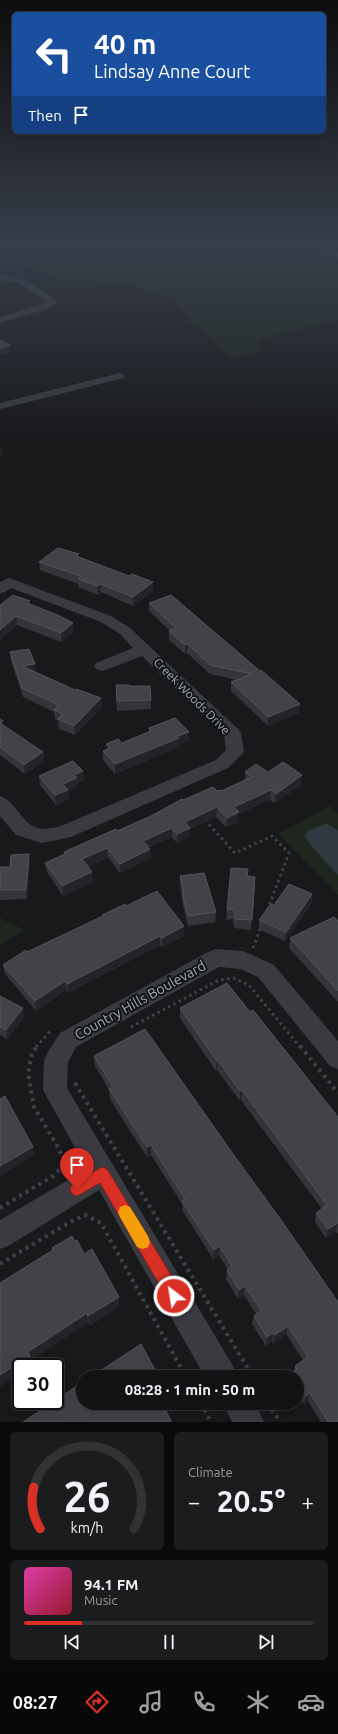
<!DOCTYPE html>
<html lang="en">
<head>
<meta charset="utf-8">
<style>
  body { margin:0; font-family:Ubuntu,sans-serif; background:#1b1c1d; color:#f1f3f6; height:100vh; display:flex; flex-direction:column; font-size:15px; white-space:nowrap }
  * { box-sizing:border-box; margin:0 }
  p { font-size:13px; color:#9c9ea0 }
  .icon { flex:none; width:22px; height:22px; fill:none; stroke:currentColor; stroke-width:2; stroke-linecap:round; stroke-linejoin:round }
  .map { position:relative; height:1422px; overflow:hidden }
  .sheet { display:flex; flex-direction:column; gap:10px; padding:10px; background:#0a0a0b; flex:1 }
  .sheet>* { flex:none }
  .top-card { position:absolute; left:12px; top:12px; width:314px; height:122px; border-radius:6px; box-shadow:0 4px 16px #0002,0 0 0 1px #313234; background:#1a4fa0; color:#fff; overflow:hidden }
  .speed { position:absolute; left:12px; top:1358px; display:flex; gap:8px; font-size:20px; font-weight:700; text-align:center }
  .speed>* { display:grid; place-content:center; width:52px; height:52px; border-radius:50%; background:#121314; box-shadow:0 4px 16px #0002,0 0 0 1px #313234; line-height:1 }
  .speed .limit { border:2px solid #111; border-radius:6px; background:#fff; color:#111 }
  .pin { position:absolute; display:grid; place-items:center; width:34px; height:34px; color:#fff; margin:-41px -17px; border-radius:50% 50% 50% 0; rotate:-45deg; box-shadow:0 0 4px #0007 }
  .pin .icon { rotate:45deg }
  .me { position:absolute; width:44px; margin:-22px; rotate:329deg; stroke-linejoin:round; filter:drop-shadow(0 0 3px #0008) }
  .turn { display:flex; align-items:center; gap:14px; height:84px; padding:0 16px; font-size:18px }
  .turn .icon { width:52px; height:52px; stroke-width:2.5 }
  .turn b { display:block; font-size:28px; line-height:34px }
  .then { display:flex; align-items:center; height:38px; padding:0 16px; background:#0003; gap:8px; font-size:15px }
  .big { font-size:30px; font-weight:700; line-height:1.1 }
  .sheet .tile { flex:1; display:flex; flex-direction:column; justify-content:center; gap:6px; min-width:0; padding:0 14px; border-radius:6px; background:#1b1c1d }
  .sheet .dial { align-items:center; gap:0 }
  .dial svg { height:104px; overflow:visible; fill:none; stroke:#313234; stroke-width:7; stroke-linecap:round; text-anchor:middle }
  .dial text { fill:#f1f3f6; stroke:none }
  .song { display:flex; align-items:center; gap:12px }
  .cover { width:48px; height:48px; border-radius:6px; background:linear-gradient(135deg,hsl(320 70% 55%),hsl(350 70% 35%)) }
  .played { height:4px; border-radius:2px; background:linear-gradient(90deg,#d93025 20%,#313234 20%) }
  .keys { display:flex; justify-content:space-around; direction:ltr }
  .heat { display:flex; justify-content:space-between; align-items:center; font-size:22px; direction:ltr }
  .sheet .tiles { flex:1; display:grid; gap:10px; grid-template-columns:1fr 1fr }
  .tile:last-child { grid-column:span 2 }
  .trip { position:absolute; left:76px; top:1370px; width:228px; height:40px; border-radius:20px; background:#121314; box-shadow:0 4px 16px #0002,0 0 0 1px #313234; font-weight:700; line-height:40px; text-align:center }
  .menu { display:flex; height:64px; justify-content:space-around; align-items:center; background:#070808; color:#9c9ea0 }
  .menu .icon { width:28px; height:28px }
  .menu .active { color:#d93025 }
  .menu b { font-size:18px; color:#f1f3f6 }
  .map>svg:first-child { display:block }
</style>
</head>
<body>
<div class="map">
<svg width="338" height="1422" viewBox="0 0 338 1422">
  <rect width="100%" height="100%" fill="#18191b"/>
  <g fill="#1e261e">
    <polygon points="0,246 305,246 338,260 338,320 259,339 261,351 230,358 214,342 200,325 191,325 177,301 126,284 60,279 5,260 0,257"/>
    <polygon points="330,806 338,814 338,895 278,834"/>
    <polygon points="0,918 24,930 0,945"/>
  </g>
  <polygon fill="#2e3a3f" points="326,823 338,830 338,875 312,847 305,836 308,831"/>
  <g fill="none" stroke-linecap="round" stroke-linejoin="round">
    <g stroke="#3f4247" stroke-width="3" stroke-dasharray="2.5 3.5" stroke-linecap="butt">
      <polyline points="205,820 235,853 272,836 289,853 267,911"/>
      <polyline points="253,948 261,927"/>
      <polyline points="131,1027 219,980 233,978 249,985 300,1047"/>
      <polyline points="36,1047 52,1029"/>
    </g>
    <g stroke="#3f4247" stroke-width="4" stroke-dasharray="3 4.5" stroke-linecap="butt">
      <polyline points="300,1046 338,1093"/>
      <polyline points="75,1083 253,1377"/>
      <polyline points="0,1208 53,1176 65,1164 59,1149 34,1107 28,1073 32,1053 37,1046"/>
      <polyline points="0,1264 70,1222 85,1215 101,1223 186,1377"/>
      <polyline points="201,1403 211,1422"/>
      <polyline points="268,1403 280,1422"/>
    </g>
    <g fill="#393b40" fill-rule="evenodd">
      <polygon points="338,246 338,250 326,252 322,250 323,248"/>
      <path d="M0 274C21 275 37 288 55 298L57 303 49 308 0 323V317L43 304 47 301 18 283 0 280Z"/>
      <polygon points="120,373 125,376 124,378 0,409 0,403"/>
      <path d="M9 578 111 616 130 628 238 729 241 733 244 752 228 768 71 837 42 843 16 835 0 816V796C18 802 22 827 42 829 47 829 55 827 61 826L216 760 226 750 224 735 142 656 108 669 102 671 96 669 94 666 96 663 133 648 120 634 101 622 11 588 5 592 0 593V582Z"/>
      <polygon points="216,949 243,951 274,965 338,1041 338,1069 330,1066 258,977 240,969 219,967 76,1047 68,1062 67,1088 233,1366 237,1377 205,1377 99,1190 10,1245 0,1249 0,1220 87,1169 43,1090 44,1060 48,1052 60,1033 208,952"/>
      <polygon points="223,1403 255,1403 264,1422 232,1422"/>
    </g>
    <polygon fill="#55585f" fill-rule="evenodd" points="310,246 324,246 338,252 338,259 311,248"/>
  </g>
  <g fill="#343539">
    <polygon points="79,557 129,576 153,582 153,591 133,606 101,592 98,595 78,587 78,584 40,570 39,562"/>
    <polygon points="171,595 299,713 268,726 231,691 231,682 237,680 210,674 187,653 185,654 169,640 169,631 170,631 149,611 149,603"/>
    <polygon points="30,604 74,632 61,642 17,625 0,640 0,605"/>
    <polygon points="10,652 36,672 75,690 101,698 102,707 75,735 59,729 58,721 55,719 54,712 23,697 11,661"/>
    <polygon points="116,685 130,686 151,700 151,709 117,711"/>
    <polygon points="0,719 4,726 43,752 44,761 25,774 0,755"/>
    <polygon points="149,728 189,732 189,741 179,745 179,747 115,774 103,760 103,751 107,749 106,744 122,743 149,732"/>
    <polygon points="83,771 84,781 77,784 77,787 68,791 69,799 56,805 40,785 39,776"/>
    <polygon points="245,772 268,772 301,785 275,803 270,800 238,814 238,822 226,827 216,817 190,829 190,837 177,843 172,837 149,847 151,858 120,873 108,857 88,867 92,872 93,882 63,896 47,872 45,863 64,855 64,852 117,831 151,816 183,800 217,791 221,791 245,780"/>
    <polygon points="30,864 27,899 0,900 0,867 10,867"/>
    <polygon points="180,876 216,912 215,922 188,926 182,901 182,895 180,886"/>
    <polygon points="248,876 255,877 251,930 234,928 233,919 226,920 227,910"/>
    <polygon points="312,894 311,904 285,941 259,929 259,920 274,905"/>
    <polygon points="126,906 184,926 184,936 162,947 160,945 68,993 66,990 36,1011 5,974 3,965 102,917 102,915"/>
    <polygon points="338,921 338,1002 289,948 290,938"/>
    <polygon points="0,996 24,1017 7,1039 0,1035"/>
    <polygon points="180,1008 250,1012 338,1117 338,1234 336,1231 326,1238 315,1222 316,1213 322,1209 241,1100 240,1101 217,1070 216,1071 180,1018"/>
    <polygon points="94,1056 233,1154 338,1422 321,1422 308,1401 304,1404 297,1394 297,1377 290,1377 291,1373 294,1370 295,1366 303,1360 286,1334 273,1344 272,1341 266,1346 252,1324 254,1316 256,1314 244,1295 238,1299 226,1279 227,1270 228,1270 219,1255 213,1259 182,1210 182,1204 151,1155 147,1157 125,1123 110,1099 109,1090 95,1066"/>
    <polygon points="75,1241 84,1254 119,1306 90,1326 88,1322 31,1360 32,1365 28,1367 21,1367 21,1372 0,1386 0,1283 52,1250 52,1248"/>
  </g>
  <g fill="#232427">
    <polygon points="10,345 11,352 0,355 0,348"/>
    <polygon points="0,448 2,448 3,456 0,457"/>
    <polygon points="153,582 153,591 133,606 133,597"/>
    <polygon points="101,584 101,592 98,595 97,586"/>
    <polygon points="16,616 17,625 0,640 0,630"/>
    <polygon points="73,623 74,632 61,642 61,633"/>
    <polygon points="188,644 187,653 185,654 185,645"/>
    <polygon points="35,664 36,673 22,666"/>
    <polygon points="101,698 102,707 75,735 74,726"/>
    <polygon points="300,704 299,713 268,726 268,717"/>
    <polygon points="3,721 4,730 0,723"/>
    <polygon points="189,732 189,741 179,745 179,747 115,774 115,764"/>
    <polygon points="43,752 44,761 25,774 24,765"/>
    <polygon points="83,771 84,781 77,784 77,787 68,791 69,799 56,805 55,795 63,784 74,775"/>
    <polygon points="302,775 301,785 275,803 276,794"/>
    <polygon points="271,790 270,800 238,814 238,822 226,827 227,818 234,807"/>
    <polygon points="217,807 216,817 190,829 190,837 177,843 177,834 185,822"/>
    <polygon points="172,828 172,837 144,850 143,841"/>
    <polygon points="107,848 108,857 83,869 82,859"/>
    <polygon points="150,849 151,858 120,873 120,864"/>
    <polygon points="29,854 30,864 27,899 26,890"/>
    <polygon points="92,872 93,882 63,896 62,886"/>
    <polygon points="312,894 311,904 285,941 286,932"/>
    <polygon points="184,926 184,936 162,947 162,938"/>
    <polygon points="160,936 160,945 68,993 67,984"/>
    <polygon points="65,981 66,990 36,1011 35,1001"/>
    <polygon points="23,1008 24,1017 7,1039 6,1030"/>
    <polygon points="218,1060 217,1070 216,1071 217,1061"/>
    <polygon points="242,1090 241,1100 240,1101 240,1091"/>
    <polygon points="151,1145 151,1155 147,1157 147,1147"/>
    <polygon points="33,1147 34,1155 0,1176 0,1166"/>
    <polygon points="338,1223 336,1231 326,1238 328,1229"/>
    <polygon points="220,1246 219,1255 213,1259 214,1250"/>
    <polygon points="245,1286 244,1295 238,1299 239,1290"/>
    <polygon points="119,1297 119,1306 90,1326 88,1316"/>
    <polygon points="87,1313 88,1322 31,1360 32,1365 28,1367 21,1367 21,1372 0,1386 0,1375 28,1352"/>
    <polygon points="288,1326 286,1334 273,1344 275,1335"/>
    <polygon points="273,1333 272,1341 266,1346 267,1337"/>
    <polygon points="310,1393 308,1401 304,1404 306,1396"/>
    <polygon points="165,1403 171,1403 171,1408 163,1414 163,1405"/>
  </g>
  <g fill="#414347" stroke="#515459">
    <polygon points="0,340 10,345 0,348"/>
    <polygon points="58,548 79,554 76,556 129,576 132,574 153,582 133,597 101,584 97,586 78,579 81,576 39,562"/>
    <polygon points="13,595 30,601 27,603 60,616 73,623 61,633 16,616 0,630 0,605"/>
    <polygon points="171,595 260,671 261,670 300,704 268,717 231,682 252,674 210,665 188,644 185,645 169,631 176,628 149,603"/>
    <polygon points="29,649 35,664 22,666 75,690 76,689 101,698 74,726 58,719 63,714 54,710 59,705 22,688 10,652"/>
    <polygon points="116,685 129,685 130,686 150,686 151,700 117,701"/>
    <polygon points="175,718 189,732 177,736 179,738 115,764 103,751 110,748 106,744 118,739 122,743 151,731 149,728"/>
    <polygon points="0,719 3,721 0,723"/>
    <polygon points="0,723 43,752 24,765 0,747"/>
    <polygon points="73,761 83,771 74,775 77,778 63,784 68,790 55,795 39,776"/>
    <polygon points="283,762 302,775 276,794 271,790 234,807 239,812 227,818 217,807 185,822 190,828 177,834 172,828 143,841 150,849 120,864 107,848 82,859 92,872 62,886 45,863 65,854 64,852 116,829 117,831 151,816 182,799 183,800 213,787 217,791 220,790 221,791 252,777 245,772 256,764 268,772"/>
    <polygon points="29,854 26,890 0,890 0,867 10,867 11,855"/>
    <polygon points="231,868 248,869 247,876 255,877 252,920 235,919 234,909 227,910"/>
    <polygon points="204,873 216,912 188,916 182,892 184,892 180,876"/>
    <polygon points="289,884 312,894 286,932 259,920 271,904 274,905"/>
    <polygon points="157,891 184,926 162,938 160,936 67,984 65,981 35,1001 3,965 26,950 27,952 103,916 102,915 125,904 126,906"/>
    <polygon points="334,917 338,921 338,991 290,938"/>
    <polygon points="227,983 250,1012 253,1010 338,1117 338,1223 328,1229 316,1213 327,1205 242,1090 240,1091 218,1060 217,1061 180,1008"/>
    <polygon points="0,996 23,1008 6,1030 0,1027"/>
    <polygon points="145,1029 233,1154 281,1220 338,1302 338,1422 327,1422 328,1421 310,1393 306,1396 297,1383 297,1377 293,1377 291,1373 297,1369 295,1366 308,1357 288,1326 275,1335 273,1333 267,1337 254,1316 261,1310 245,1286 239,1290 227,1270 232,1266 220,1246 214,1250 182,1201 185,1199 151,1145 147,1147 109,1089 113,1087 94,1056"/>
    <polygon points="5,1096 33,1147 0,1166 0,1099"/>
    <polygon points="72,1236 75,1241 77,1240 84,1254 92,1249 119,1297 88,1316 87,1313 28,1352 30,1356 0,1375 0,1283 53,1250 52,1248"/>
    <polygon points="141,1344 159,1377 91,1377"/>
    <polygon points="83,1382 83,1403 165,1403 163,1405 171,1421 171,1422 23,1422"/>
  </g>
  <linearGradient id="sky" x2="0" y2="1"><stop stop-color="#0d0e0f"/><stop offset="0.55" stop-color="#373e4a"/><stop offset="1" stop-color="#373e4a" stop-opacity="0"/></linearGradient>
  <rect width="338" height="445" fill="url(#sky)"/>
  <polygon fill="#d93025" stroke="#8d1f18" points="102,1167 107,1169 180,1290 182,1296 180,1301 174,1303 169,1301 100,1183 77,1196 72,1194 70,1189 72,1184"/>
  <polygon fill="#f59e0b" points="125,1205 130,1207 148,1236 150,1242 148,1247 143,1249 137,1247 120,1217 118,1212 120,1207"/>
  <g text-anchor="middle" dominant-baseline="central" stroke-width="4" stroke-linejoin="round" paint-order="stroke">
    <g font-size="12" fill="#aab1bb" stroke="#131416">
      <text transform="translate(192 696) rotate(45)">Creek Woods Drive</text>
    </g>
    <g font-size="14" fill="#aab1bb" stroke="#131416">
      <text transform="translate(140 1000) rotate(-29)">Country Hills Boulevard</text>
    </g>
  </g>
</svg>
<div class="speed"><div class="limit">30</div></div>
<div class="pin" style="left:77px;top:1189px;background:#d93025"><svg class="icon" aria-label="arrive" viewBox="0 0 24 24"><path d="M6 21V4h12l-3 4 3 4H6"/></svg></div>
<svg class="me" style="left:174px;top:1296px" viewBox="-20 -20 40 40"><circle r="17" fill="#d93025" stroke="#fff" stroke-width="3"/><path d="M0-11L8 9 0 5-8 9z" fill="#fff"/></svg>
<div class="trip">08:28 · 1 min · 50 m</div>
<div class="top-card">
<div class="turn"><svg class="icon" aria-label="left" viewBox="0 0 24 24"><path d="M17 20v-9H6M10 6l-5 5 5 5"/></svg><div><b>40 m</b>Lindsay Anne Court</div></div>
<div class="then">Then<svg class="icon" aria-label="arrive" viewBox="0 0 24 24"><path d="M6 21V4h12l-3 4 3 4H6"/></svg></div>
</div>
</div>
<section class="sheet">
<div class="tiles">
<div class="tile dial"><svg viewBox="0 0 100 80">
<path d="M14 69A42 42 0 1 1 86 69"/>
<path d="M14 69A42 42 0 0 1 9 37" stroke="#d93025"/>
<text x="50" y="56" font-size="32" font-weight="700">26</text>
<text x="50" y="72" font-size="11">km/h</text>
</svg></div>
<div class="tile"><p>Climate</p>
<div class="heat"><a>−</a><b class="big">20.5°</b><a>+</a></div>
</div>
<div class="tile">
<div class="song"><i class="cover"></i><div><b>94.1 FM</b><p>Music</p></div></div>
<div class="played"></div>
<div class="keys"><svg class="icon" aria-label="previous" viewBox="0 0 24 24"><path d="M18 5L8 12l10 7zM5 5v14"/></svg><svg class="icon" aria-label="pause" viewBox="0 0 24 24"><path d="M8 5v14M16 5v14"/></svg><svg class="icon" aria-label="next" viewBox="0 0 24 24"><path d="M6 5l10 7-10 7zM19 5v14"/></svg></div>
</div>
</div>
</section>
<nav class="menu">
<b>08:27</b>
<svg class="icon active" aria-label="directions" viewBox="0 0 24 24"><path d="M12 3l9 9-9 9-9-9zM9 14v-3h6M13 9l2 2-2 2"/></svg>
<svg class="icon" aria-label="music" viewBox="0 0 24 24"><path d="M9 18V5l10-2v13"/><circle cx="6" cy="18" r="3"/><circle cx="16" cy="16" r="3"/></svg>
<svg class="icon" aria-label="phone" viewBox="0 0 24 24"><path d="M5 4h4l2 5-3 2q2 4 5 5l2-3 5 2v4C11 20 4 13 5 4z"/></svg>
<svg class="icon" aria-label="climate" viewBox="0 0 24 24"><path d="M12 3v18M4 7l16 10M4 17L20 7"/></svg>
<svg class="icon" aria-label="car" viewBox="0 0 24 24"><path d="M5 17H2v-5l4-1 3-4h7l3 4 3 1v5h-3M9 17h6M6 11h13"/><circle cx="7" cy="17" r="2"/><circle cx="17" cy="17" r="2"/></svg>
</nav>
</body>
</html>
